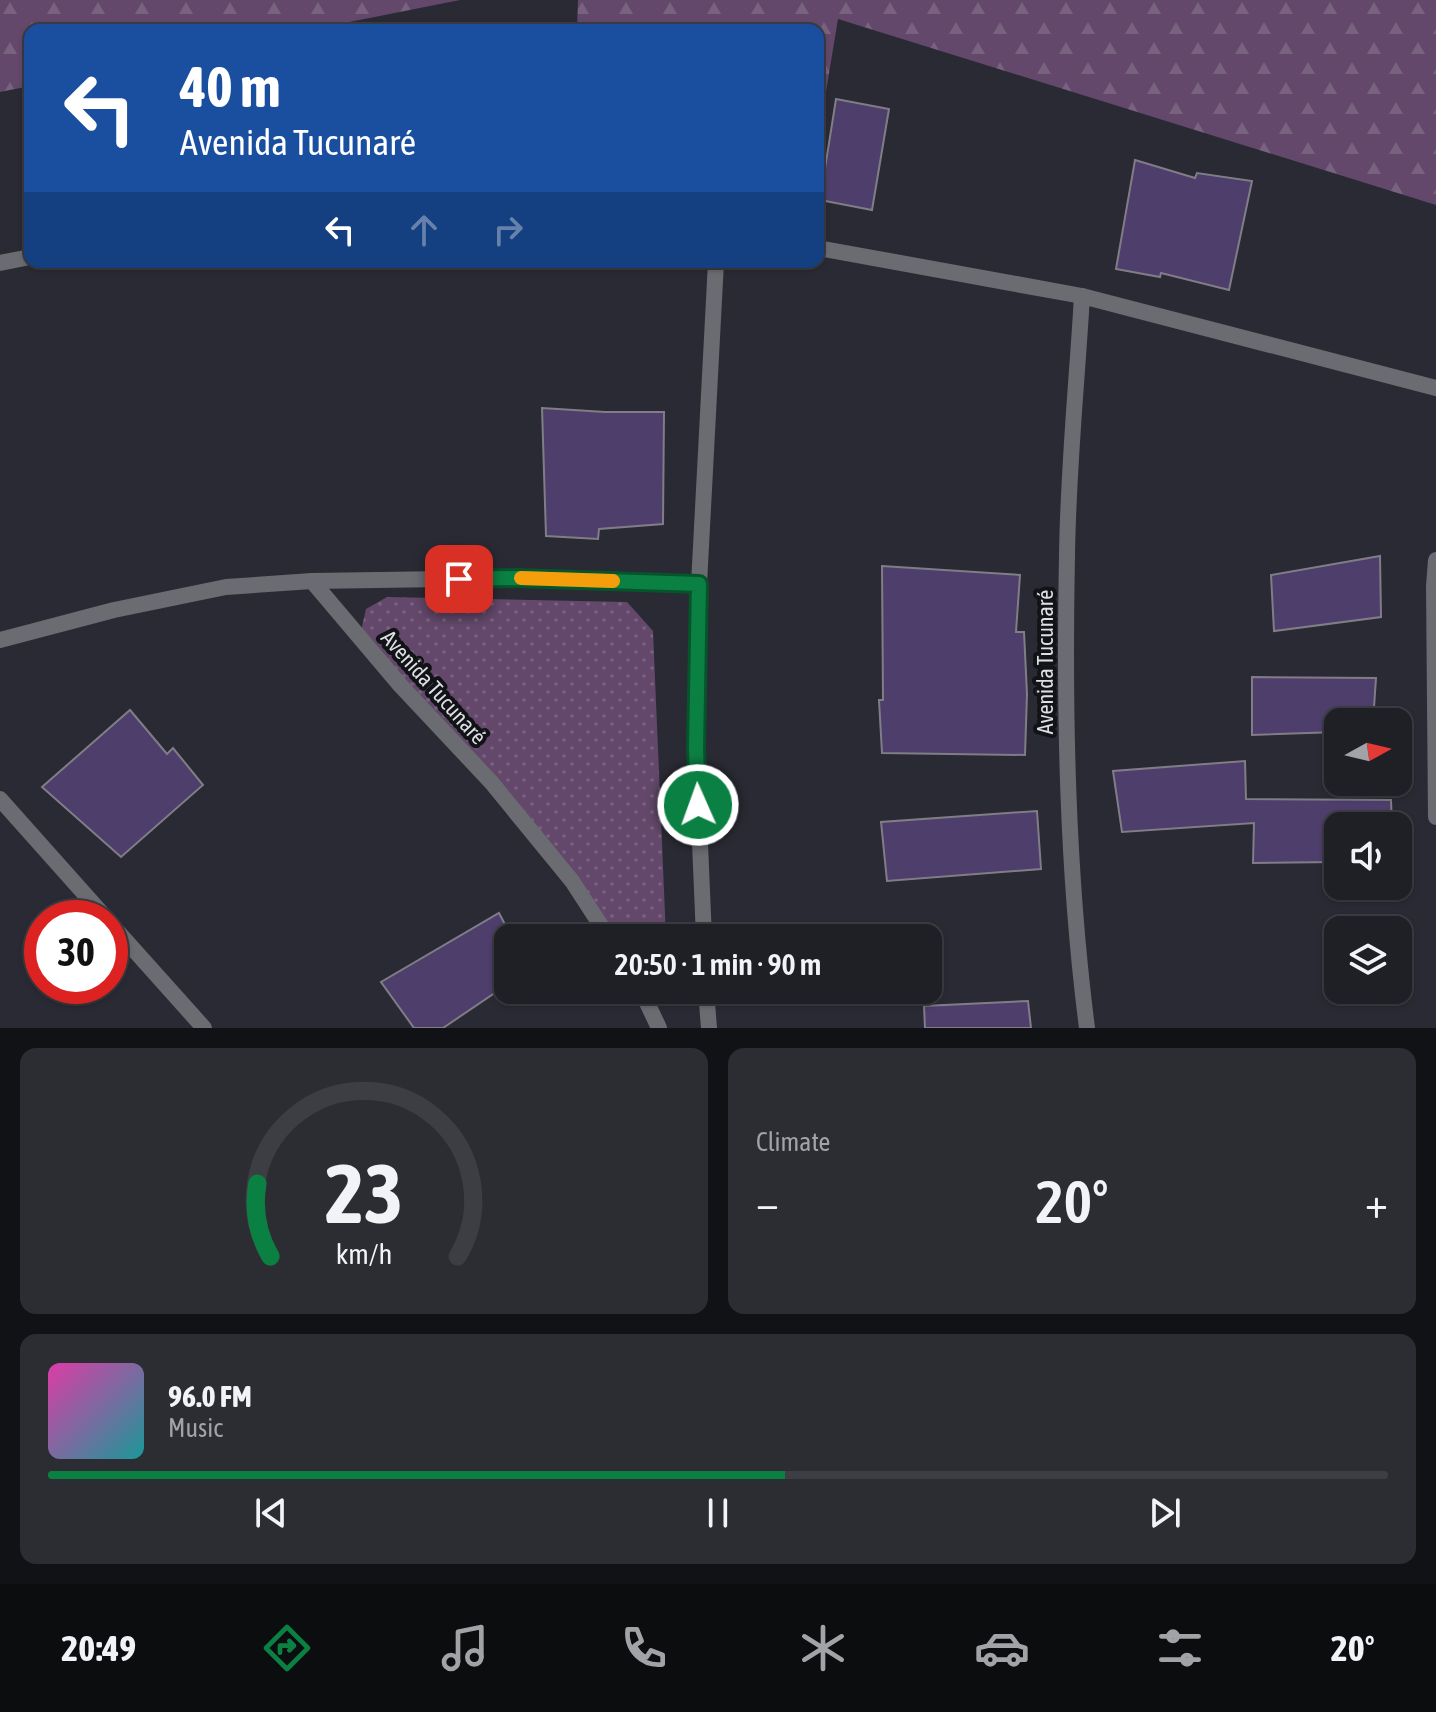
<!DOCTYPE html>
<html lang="en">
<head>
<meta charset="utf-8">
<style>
  body { margin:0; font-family:"Asap Condensed",sans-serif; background:#2c2d32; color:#f1f3f6; height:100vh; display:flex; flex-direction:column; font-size:30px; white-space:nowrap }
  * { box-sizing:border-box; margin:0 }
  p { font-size:26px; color:#a1a3a7 }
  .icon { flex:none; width:44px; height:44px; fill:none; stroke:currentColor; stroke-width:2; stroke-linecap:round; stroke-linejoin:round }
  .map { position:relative; height:1028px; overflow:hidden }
  .sheet { display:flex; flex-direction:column; gap:20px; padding:20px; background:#111215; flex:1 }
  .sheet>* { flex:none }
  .banner { position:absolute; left:24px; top:24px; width:800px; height:244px; border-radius:16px; box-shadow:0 2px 6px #0004,0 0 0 2px #3c3e43; background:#1a4fa0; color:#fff; overflow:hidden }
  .needle { width:52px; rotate:82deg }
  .buttons { position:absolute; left:1324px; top:708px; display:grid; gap:16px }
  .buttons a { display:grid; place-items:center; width:88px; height:88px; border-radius:16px; background:#1f2026; box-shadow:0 2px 6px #0004,0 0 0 2px #3c3e43; font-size:40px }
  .speed { position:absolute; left:24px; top:900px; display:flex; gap:16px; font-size:40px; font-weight:700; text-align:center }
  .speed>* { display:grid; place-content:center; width:104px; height:104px; border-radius:50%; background:#1f2026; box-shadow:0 2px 6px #0004,0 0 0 2px #3c3e43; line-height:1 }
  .speed .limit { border:12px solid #d22; background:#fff; color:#111 }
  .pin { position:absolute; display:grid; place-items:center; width:68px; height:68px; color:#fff; margin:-34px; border-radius:16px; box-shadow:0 4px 12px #0006 }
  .me { position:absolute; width:88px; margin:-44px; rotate:358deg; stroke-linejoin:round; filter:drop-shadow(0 0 6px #0008) }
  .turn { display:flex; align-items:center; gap:28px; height:168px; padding:0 24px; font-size:36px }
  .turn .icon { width:104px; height:104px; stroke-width:2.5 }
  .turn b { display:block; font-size:56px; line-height:68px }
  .lanes { display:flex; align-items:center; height:76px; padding:0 24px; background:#0003; justify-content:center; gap:40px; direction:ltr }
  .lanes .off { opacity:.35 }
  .big { font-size:60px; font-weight:600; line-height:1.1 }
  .sheet .card { flex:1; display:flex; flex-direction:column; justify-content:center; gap:12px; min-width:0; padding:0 28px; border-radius:16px; background:#2c2d32 }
  .sheet .dial { align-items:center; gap:0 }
  .dial svg { height:208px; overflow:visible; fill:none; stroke:#3c3e43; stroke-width:7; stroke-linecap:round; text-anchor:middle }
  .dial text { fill:#f1f3f6; stroke:none }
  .song { display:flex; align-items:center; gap:24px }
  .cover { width:96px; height:96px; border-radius:12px; background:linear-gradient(135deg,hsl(320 70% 55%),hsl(180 70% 35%)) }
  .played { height:8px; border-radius:4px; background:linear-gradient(90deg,#0b8043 55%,#3c3e43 55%) }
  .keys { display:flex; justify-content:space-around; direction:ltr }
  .heat { display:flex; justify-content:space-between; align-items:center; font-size:44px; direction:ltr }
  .sheet .tiles { flex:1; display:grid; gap:20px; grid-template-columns:1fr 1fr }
  .card:last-child { grid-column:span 2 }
  .trip { position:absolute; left:494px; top:924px; width:448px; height:80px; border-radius:16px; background:#1f2026; box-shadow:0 2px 6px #0004,0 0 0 2px #3c3e43; font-weight:600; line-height:80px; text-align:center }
  .tab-bar { display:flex; height:128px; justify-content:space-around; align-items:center; background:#0c0d0f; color:#a1a3a7 }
  .tab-bar .icon { width:56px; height:56px }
  .tab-bar .current { color:#0b8043 }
  .tab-bar b { font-size:36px; color:#f1f3f6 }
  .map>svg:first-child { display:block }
</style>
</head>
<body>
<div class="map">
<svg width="1436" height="1028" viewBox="0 0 1436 1028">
  <defs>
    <pattern id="green-dots" width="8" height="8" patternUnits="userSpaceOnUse" patternTransform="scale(2)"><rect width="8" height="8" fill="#63486b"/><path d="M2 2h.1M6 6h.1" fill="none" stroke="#796280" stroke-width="1.8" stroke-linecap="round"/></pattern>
    <pattern id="forest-firs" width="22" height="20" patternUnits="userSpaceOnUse" patternTransform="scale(2)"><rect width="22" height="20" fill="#63486b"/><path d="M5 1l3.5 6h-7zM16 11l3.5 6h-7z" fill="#796280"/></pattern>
  </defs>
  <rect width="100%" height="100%" fill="#292a33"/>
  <polygon fill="url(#green-dots)" points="387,597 627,602 653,631 666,938 608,938 361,631 366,609"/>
  <g fill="url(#forest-firs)">
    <polygon points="0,0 460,0 309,30 30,30 30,86 0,92"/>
    <polygon points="578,0 1436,0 1436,205 838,19 818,140 818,30 577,30"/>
  </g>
  <g fill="#4e3e6c" stroke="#807d87" stroke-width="2">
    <polygon points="836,99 889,109 872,210 820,200"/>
    <polygon points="1135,160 1195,178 1197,173 1252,181 1229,290 1161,273 1160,277 1116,269"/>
    <polygon points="542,408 605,412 664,412 663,524 599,529 598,539 546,536"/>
    <polygon points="1380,556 1381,617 1274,631 1271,575"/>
    <polygon points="882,566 1020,575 1016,632 1024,632 1027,694 1025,755 882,753 879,700 883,700"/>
    <polygon points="1252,677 1376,678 1373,722 1338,722 1338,732 1252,735"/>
    <polygon points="130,710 167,754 173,748 203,785 121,857 42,787"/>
    <polygon points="1245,761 1246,799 1391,800 1392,826 1338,826 1338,862 1253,863 1254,823 1122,832 1113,771"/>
    <polygon points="1037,811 1041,869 887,881 881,822"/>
    <polygon points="499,913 508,930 508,984 443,1028 414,1028 381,982"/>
    <polygon points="1028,1001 1031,1028 925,1028 924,1006"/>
  </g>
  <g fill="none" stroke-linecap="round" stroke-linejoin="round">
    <g stroke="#6a6c71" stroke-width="16">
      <polyline points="818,248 1082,296 1436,388"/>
      <polyline points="0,263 30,257"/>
      <path d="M1082 296C1077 382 1068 469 1067 556 1064 713 1067 872 1087 1028"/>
      <polyline points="1436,560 1434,586 1436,817"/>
      <polyline points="312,581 400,685 491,782 572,881 609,938"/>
      <polyline points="0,640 114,610 226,587 312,581 517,578 699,584"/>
      <polyline points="0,799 106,918"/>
      <polyline points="110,923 204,1028"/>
      <polyline points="704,938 696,748 699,584 716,262"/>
      <polyline points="641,990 659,1028"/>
      <polyline points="706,990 709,1028"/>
    </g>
  </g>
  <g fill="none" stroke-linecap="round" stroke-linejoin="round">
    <defs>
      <polyline id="route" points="459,579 517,578 699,584 696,748 698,805"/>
    </defs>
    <use href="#route" stroke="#07532c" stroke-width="20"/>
    <use href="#route" stroke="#0b8043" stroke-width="14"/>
    <polyline stroke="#f59e0b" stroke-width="14" points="521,578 613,581"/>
  </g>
  <g text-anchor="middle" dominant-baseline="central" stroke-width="8" stroke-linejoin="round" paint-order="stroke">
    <g font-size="22" fill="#dedfe5" stroke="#121317">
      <text transform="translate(1045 662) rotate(-90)">Avenida Tucunaré</text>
      <text transform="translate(434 687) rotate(48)">Avenida Tucunaré</text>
    </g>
  </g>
</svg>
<div class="buttons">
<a><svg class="needle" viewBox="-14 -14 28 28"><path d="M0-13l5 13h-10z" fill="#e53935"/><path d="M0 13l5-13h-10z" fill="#a1a3a7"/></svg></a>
<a><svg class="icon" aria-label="sound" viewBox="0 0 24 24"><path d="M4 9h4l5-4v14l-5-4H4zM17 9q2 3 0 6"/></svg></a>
<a><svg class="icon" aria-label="layers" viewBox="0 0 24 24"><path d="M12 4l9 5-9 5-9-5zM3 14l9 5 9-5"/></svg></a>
</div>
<div class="speed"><div class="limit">30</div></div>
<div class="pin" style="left:459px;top:579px;background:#d93025"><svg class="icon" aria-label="arrive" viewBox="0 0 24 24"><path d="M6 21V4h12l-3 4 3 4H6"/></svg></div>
<svg class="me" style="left:698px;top:805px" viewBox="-20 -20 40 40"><circle r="17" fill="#0b8043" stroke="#fff" stroke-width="3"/><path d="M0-11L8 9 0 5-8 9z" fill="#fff"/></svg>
<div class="trip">20:50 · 1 min · 90 m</div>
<div class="banner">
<div class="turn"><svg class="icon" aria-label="left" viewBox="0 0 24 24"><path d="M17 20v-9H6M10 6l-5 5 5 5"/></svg><div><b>40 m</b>Avenida Tucunaré</div></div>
<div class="lanes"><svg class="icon" aria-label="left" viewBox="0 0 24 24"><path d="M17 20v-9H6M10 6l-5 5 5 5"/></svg><svg class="icon off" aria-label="ahead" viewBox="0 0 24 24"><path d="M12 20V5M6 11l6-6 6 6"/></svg><svg class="icon off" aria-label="right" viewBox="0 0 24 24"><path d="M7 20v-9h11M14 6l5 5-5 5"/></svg></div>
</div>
</div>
<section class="sheet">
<div class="tiles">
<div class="card dial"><svg viewBox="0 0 100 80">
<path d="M14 69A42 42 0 1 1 86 69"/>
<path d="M14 69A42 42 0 0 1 9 41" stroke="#0b8043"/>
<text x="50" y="56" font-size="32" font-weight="700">23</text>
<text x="50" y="72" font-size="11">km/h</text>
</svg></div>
<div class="card"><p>Climate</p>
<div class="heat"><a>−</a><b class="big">20°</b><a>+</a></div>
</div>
<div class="card">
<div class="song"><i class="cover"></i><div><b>96.0 FM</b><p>Music</p></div></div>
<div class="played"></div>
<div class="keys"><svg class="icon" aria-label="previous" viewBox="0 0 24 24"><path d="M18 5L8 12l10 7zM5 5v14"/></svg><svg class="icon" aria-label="pause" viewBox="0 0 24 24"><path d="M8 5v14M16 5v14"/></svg><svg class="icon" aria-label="next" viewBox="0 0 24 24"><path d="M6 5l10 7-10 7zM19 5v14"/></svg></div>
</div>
</div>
</section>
<nav class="tab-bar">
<b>20:49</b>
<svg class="icon current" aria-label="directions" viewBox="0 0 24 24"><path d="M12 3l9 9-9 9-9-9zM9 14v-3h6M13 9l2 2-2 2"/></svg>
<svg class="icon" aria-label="music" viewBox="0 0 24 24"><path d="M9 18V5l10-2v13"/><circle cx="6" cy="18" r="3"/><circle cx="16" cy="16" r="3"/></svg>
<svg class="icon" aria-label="phone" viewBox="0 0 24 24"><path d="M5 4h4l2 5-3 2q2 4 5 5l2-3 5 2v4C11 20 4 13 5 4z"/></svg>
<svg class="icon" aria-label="climate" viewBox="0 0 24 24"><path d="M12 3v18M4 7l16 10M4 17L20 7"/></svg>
<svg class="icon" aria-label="car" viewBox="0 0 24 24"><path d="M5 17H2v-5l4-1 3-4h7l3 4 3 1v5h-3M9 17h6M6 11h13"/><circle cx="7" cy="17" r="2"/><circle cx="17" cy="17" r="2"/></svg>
<svg class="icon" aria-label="filters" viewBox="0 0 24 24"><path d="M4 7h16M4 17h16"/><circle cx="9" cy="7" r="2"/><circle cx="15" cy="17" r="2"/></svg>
<b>20°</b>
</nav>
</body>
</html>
